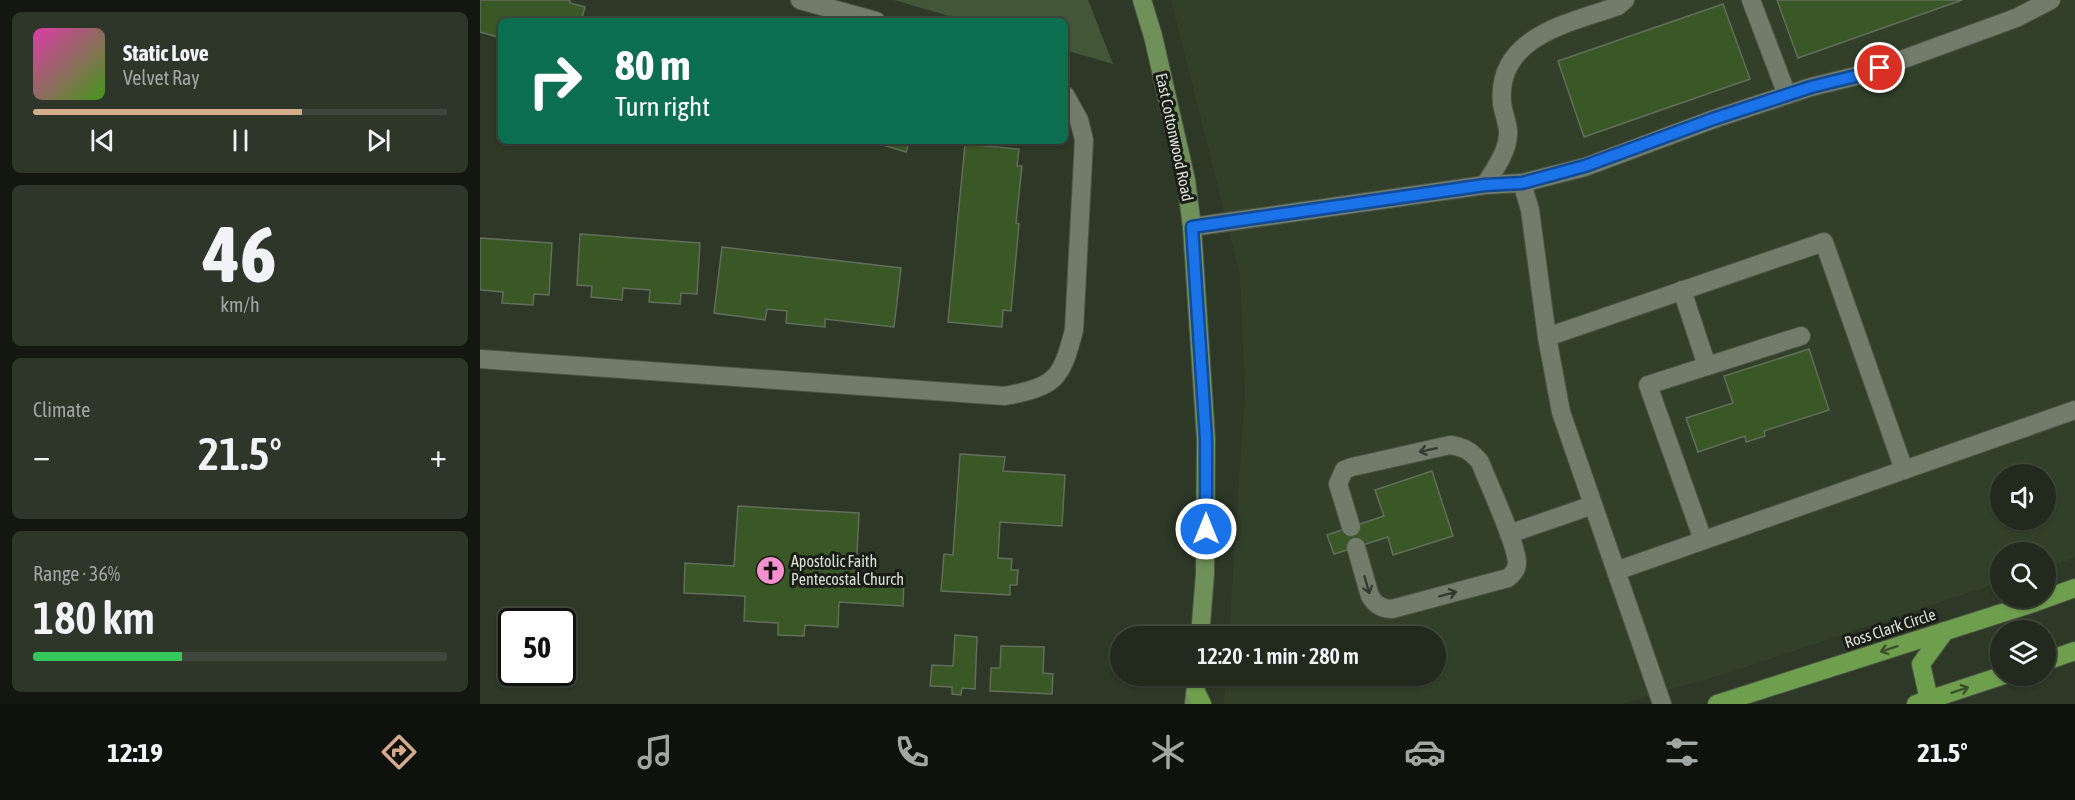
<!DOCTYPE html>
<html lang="en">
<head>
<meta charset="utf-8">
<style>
  body { margin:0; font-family:"Asap Condensed",sans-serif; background:#2e362a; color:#f1f3f6; height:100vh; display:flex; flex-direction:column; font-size:22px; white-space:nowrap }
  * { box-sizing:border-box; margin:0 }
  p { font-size:20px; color:#a2a7a4 }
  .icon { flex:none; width:33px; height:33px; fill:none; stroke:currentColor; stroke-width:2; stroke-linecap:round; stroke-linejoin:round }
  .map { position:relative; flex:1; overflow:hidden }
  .side { display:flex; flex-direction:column; gap:12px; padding:12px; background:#131710; width:480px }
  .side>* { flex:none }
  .top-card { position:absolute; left:18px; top:18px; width:570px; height:126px; border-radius:9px; box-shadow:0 2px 4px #0004,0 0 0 2px #3f463b; background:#0b6e4f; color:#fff; overflow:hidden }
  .tools { position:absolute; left:1510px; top:464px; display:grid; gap:12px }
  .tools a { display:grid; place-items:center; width:66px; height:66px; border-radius:50%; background:#222a1d; box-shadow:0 2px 4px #0004,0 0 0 2px #3f463b; font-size:30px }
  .speed { position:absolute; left:18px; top:608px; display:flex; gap:12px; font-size:30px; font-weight:700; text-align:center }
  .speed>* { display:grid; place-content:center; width:78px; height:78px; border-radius:50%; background:#222a1d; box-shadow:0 2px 4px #0004,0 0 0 2px #3f463b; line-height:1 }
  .speed .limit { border:3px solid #111; border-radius:9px; background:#fff; color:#111 }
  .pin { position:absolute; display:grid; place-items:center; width:51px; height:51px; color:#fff; margin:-26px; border:3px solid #fff; border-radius:50%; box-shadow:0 2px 6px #0007 }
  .me { position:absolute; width:66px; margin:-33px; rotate:0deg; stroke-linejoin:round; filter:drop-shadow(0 0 4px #0008) }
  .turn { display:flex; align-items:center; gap:21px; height:126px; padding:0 18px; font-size:27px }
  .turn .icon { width:78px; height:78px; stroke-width:2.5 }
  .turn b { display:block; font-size:42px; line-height:51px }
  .big { font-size:45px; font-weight:600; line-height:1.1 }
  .side .widget { flex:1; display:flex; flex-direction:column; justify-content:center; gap:9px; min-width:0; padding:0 21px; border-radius:9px; background:#2e362a }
  .side .dial { align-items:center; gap:0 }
  .dial b { font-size:78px; line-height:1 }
  .song { display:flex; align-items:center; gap:18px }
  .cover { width:72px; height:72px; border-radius:9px; background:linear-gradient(135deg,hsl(320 70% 55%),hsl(100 70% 35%)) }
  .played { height:6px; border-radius:3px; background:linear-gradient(90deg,#d6ab8b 65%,#3f463b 65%) }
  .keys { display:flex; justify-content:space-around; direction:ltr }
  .heat { display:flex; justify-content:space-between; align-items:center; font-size:33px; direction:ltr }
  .charge { height:9px; border-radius:4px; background:linear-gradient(90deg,#34c759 36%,#3f463b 0) }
  .trip { position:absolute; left:630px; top:626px; width:336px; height:60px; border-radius:30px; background:#222a1d; box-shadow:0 2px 4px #0004,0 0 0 2px #3f463b; font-weight:600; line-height:60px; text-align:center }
  .tabs { display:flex; height:96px; justify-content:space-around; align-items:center; background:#0e110c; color:#a2a7a4 }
  .tabs .icon { width:42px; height:42px }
  .tabs .current { color:#d6ab8b }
  .tabs b { font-size:27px; color:#f1f3f6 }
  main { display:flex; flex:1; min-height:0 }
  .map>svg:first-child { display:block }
</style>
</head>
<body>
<main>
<section class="side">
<div class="widget">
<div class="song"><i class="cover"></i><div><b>Static Love</b><p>Velvet Ray</p></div></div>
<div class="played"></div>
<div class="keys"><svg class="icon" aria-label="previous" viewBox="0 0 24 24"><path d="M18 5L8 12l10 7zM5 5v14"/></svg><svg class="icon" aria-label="pause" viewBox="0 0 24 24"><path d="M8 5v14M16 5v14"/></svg><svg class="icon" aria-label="next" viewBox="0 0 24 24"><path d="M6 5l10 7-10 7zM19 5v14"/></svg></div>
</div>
<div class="widget dial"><b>46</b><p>km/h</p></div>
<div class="widget"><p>Climate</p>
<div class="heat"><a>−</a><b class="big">21.5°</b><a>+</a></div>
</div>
<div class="widget"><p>Range · 36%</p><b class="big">180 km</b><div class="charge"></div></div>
</section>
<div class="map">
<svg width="1595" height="704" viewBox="0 0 1595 704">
  <rect width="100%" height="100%" fill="#2d3827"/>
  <path fill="#324029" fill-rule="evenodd" d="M691 0H1595V558L1566 567V552H1521V582L1247 673 1142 704H744L746 675H956V636H749L765 392 760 275ZM1521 474H1566V519H1521Z"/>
  <polygon fill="#435637" points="414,0 608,0 633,64 585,50 585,21 486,21"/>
  <g fill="#3a5726" stroke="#626e5b" stroke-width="1.5">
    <polygon points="0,0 90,0 90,3 105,7 101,21 21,21 21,38 0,32"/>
    <polygon points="1297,0 1482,0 1318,58"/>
    <polygon points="1243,4 1270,79 1104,137 1078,61"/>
    <polygon points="390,141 430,141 426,152"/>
    <polygon points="485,144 539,149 537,166 542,166 536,223 539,224 531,311 523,310 522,327 468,322"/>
    <polygon points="100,234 220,243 217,294 201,293 200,304 169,302 170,290 143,288 142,300 111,297 112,286 97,285"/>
    <polygon points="0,238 72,243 69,295 54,294 53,305 22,303 23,292 0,290"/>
    <polygon points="242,247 421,268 414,327 345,319 345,327 306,323 307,311 287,309 285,320 234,313"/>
    <polygon points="1329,349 1349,410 1284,431 1285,436 1266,442 1265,436 1218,452 1206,418 1253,403 1244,376"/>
    <polygon points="480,454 525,457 523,471 585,475 582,526 520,522 518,558 532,559 531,570 538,570 537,585 530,585 530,595 461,591 464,554 473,555"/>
    <polygon points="952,471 973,536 913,555 908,537 854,554 847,535 904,516 895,490"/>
    <polygon points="258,506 379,513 376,574 424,577 423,606 359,602 358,627 325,625 324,636 298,635 298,623 264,621 265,596 204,593 205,563 254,566"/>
    <polygon points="475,635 497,637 495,689 482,688 481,695 472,694 472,687 450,686 452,665 473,666"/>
    <polygon points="521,646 564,647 563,673 573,674 572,694 510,691 511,668 520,668"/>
  </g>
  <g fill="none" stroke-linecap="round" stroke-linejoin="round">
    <defs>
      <g id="minor">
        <polyline points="320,0 396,21"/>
        <polyline points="1271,0 1307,95"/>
        <polyline points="1042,183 1050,210 1067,337 1081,412 1182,704"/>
        <path d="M1005 185C1014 170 1027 153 1028 135 1029 125 1023 113 1022 103 1016 36 1090 23 1138 6L1145 0"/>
        <polyline points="712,227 1005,185 1042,183 1105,167 1234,119 1331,87 1380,75 1536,18 1571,0"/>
        <polyline points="1202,290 1227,366"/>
        <polyline points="1067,337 1344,242 1424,470"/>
        <path d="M0 359 525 396C576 386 581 380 594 330L604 140 599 120 585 95"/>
        <path d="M871 527 858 484 864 470 872 467 970 445C984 447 991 451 1000 462 1008 483 1037 544 1037 563 1037 570 1033 574 1028 578L912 609C902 609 895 605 890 596L876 547"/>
        <polyline points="1029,534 1113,505"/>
        <polyline points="1223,540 1168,385 1321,336"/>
        <polyline points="1136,571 1595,410"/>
      </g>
      <g id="major">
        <polyline points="662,0 673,36 706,180 712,227 726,439 725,574 720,636"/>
        <polyline points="714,704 717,675"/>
      </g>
      <g id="highway">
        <polyline points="1566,661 1595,651"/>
        <polyline points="716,692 722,704"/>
        <polyline points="1449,700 1441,664 1465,631"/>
        <polyline points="1237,704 1553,603 1595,588"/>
        <polyline points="1436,704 1524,675"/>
      </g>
    </defs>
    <use href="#minor" stroke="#4c5546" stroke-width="20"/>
    <use href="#major" stroke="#4c5546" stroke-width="20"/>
    <use href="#highway" stroke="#4c5546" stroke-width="20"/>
    <use href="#minor" stroke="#717d6a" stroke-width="18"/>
    <use href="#major" stroke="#6f9159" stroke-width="18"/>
    <use href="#highway" stroke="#6e9f4d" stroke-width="18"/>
  </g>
  <defs><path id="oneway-shaft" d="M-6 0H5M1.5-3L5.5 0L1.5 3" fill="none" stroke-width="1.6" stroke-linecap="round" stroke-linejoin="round" transform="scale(1.5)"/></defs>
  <g stroke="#333a2f">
    <use href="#oneway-shaft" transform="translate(948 450) rotate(168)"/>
    <use href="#oneway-shaft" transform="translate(887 585) rotate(74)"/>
    <use href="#oneway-shaft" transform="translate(968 594) rotate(-15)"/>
  </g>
  <g stroke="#3b512c">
    <use href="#oneway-shaft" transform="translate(1409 649) rotate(162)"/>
    <use href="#oneway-shaft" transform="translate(1480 690) rotate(-18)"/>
  </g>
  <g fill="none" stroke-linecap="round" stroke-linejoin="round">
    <defs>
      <polyline id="route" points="726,529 726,439 712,227 1005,185 1042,183 1105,166 1233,119 1331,87 1380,75 1400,68"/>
    </defs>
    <use href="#route" stroke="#114b97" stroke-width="15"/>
    <use href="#route" stroke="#1a73e8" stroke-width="10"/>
  </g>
  <defs>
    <symbol id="church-disc" viewBox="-11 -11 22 22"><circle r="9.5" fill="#f790ce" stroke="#191d16"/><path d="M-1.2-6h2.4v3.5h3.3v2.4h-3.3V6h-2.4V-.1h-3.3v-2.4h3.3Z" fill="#111"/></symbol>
  </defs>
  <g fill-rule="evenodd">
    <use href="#church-disc" x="274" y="554" width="33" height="33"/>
  </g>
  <g text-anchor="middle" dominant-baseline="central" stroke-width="6" stroke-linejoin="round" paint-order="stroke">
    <g font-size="16" fill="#d9e0d5" stroke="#191d16">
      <text transform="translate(695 137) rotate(78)">East Cottonwood Road</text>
      <text transform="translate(1410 628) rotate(-18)">Ross Clark Circle</text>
    </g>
    <g font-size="16" fill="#d9e0d5" stroke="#191d16" text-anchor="start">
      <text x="311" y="561">Apostolic Faith<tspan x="311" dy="18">Pentecostal Church</tspan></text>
    </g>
  </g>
</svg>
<div class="tools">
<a><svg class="icon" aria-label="sound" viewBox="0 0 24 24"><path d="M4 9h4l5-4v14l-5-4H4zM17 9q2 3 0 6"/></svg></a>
<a><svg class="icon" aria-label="search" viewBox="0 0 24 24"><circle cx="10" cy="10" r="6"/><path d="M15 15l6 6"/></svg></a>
<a><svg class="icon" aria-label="layers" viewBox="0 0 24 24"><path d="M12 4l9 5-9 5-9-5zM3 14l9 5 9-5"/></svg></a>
</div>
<div class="speed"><div class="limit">50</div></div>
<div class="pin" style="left:1400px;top:68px;background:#d93025"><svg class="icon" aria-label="arrive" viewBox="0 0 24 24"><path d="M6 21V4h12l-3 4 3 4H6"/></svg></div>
<svg class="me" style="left:726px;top:529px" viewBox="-20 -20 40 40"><circle r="17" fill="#1a73e8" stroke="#fff" stroke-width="3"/><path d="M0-11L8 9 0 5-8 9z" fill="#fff"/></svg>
<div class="trip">12:20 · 1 min · 280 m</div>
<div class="top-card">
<div class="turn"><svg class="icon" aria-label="right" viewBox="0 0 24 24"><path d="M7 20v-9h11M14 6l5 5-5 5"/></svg><div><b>80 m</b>Turn right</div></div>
</div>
</div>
</main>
<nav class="tabs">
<b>12:19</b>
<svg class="icon current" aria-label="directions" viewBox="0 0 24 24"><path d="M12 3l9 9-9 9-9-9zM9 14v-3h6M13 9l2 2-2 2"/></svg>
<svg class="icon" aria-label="music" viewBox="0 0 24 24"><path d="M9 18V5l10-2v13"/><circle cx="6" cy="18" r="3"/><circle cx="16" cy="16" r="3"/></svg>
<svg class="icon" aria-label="phone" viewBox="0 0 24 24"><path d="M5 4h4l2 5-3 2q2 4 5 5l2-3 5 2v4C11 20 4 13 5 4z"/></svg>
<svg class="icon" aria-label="climate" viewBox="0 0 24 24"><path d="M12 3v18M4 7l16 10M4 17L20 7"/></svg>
<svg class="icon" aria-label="car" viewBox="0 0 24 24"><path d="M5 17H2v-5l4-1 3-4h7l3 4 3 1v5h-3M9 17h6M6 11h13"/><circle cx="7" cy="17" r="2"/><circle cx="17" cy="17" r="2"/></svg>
<svg class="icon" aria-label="filters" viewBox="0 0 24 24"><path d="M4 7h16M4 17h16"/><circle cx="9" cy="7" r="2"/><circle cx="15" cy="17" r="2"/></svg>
<b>21.5°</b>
</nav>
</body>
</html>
